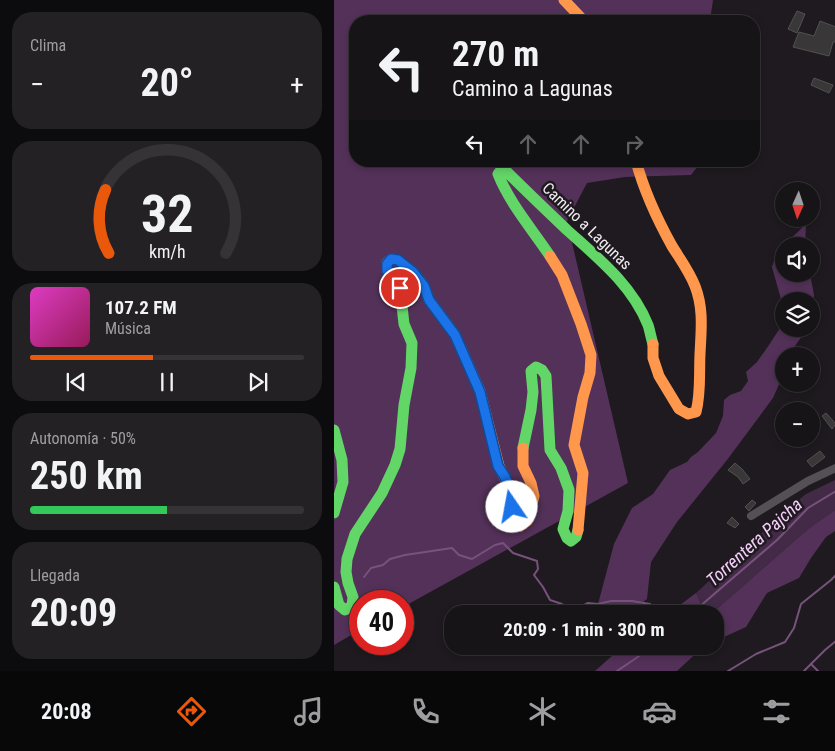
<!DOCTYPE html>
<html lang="es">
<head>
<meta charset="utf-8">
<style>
  body { margin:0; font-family:"Roboto Condensed",sans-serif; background:#232124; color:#f1f3f6; height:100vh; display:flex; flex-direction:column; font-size:19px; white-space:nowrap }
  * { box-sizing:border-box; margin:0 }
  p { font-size:16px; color:#9e9ea1 }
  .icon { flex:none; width:28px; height:28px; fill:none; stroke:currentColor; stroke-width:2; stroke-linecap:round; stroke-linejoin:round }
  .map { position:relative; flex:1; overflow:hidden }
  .drawer { display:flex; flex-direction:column; gap:12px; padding:12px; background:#0c0b0d; width:334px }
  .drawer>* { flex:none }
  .banner { position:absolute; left:15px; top:15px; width:411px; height:152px; border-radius:20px; box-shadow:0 2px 8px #0003,0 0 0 1px #353336; background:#161417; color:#f1f3f6; overflow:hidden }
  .needle { width:32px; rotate:183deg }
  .controls { position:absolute; left:441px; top:182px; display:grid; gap:10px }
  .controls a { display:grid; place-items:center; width:45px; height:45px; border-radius:50%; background:#161417; box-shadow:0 2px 8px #0003,0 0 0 1px #353336; font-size:25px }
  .speed { position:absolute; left:15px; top:590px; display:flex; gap:10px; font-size:25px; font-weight:700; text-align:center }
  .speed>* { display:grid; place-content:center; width:65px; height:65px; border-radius:50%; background:#161417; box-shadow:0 2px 8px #0003,0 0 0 1px #353336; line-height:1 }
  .speed .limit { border:8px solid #d22; background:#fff; color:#111 }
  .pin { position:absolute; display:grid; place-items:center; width:42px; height:42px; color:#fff; margin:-21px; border:2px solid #fff; border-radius:50%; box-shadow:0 1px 5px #0007 }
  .me { position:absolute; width:55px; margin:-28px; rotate:348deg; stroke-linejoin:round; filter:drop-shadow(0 0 4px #0008) }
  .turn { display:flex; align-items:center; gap:18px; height:105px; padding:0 20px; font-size:22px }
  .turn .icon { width:65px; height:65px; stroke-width:2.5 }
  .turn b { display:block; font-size:35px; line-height:42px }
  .lanes { display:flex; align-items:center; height:48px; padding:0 20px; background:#0003; justify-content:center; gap:25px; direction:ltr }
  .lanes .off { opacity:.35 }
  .big { font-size:38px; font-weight:700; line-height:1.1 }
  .drawer .tile { flex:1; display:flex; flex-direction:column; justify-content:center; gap:8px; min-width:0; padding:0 18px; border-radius:20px; background:#232124 }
  .drawer .dial { align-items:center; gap:0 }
  .dial svg { height:130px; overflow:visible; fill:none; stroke:#353336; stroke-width:7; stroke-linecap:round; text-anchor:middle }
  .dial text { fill:#f1f3f6; stroke:none }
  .song { display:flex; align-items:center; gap:15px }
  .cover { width:60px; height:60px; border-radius:8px; background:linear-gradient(135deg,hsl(310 70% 55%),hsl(330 70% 35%)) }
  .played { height:5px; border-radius:2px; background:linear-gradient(90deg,#ea580c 45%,#353336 45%) }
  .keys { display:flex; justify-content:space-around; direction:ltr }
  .heat { display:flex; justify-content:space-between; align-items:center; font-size:28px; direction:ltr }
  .charge { height:8px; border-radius:4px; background:linear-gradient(90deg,#34c759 50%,#353336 0) }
  .trip { position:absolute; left:110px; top:605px; width:280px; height:50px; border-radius:20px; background:#161417; box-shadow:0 2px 8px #0003,0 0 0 1px #353336; font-weight:700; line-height:50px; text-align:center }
  .menu { display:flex; height:80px; justify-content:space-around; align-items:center; background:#090809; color:#9e9ea1 }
  .menu .icon { width:35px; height:35px }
  .menu .current { color:#ea580c }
  .menu b { font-size:22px; color:#f1f3f6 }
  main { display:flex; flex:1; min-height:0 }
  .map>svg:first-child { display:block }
</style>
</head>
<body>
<main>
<section class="drawer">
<div class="tile"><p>Clima</p>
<div class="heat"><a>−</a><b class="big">20°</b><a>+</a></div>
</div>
<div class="tile dial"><svg viewBox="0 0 100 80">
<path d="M14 69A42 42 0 1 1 86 69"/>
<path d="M14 69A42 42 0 0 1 12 30" stroke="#ea580c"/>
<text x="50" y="56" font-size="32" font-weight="700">32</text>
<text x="50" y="72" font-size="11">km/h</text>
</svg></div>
<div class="tile">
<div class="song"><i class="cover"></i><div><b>107.2 FM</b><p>Música</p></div></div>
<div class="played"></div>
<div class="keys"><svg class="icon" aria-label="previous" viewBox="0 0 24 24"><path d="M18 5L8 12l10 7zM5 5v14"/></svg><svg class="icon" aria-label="pause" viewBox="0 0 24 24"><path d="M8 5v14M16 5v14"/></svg><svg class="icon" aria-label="next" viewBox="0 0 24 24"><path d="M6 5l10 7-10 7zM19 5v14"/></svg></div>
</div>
<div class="tile"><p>Autonomía · 50%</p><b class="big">250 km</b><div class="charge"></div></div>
<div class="tile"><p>Llegada</p><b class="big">20:09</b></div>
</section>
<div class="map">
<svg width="502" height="671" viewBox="0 0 502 671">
  <rect width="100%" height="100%" fill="#1e1a1f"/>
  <polygon fill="#432b47" points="501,480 501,510 474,529 377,614 371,614 362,593 457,506 472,494"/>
  <g fill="#543159">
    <polygon points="0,0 379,0 376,21 21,21 21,161 368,161 357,175 291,177 253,183 233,221 294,483 69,607 69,601 26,601 26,630 0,645"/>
    <polygon points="472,224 471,246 450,246 450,274 476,274 480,295 478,307 478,301 450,301 450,329 473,329 461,346 457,356 450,356 450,373 439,398 393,460 343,522 317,562 313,599 299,610 261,611 264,604 280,544 298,508 319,494 336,470 353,462 357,457 364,452 382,433 389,416 390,400 396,395 407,391 414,381 412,372 423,362 435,345 446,328 450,310 438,267 443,252"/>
    <polygon points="501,510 501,531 492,537 477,558 465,578 433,593 412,627 381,641 381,614 377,614 474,529"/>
    <polygon points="362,593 371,614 334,614"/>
    <polygon points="290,646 370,646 343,671 261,671 278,656"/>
  </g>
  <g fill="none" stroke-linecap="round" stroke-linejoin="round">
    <g stroke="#78527d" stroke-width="2">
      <polyline points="30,577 37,568 49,565 56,559 71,555 118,548 125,555 138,559 161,545 169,543 179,553 203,561 204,569 200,575 209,587 216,600 228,604 239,611 254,603 264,604 277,601 298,601 316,604 330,614"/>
      <polyline points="357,614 443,540 474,508 502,491"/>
      <polyline points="477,664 484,671"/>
      <polyline points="283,671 320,646"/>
      <polyline points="394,671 422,654 451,642 460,628 467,604 497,580 502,575"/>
      <polyline points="470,671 491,650 502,641"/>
    </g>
  </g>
  <g fill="#3a3738" stroke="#525151">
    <polygon points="463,11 471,14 463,33 454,29"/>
    <polygon points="486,21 502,27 502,42 499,42 495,56 459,47 465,32 480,36"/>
    <polygon points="480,78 499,85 495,93 477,85"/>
    <polygon points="492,413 502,424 498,429 488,416"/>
    <polygon points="486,451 491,457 478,467 473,461"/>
    <polygon points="401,463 408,469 416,479 409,484 404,477 394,470"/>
    <polygon points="418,500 422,503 415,511 411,507"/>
    <polygon points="398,517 405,524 401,528 393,523"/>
  </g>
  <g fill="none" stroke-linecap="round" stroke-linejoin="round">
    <polyline stroke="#555056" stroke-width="8" points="417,516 474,481 502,468"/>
    <g stroke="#63d668" stroke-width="11">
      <path d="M216 256C198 229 176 204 164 174L167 170 172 171C192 191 212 210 233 230 264 258 298 285 314 325 316 331 317 338 319 344"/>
      <polyline points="0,430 8,460 9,482 0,513"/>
      <polyline points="189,448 197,410 199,392 197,371 202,367 208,370 212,376 216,450 227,468 235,490 234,511 229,529 233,538 237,541 242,537 244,530"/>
      <polyline points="0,587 5,605 11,610 18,606 19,597 14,583 12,572 13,559 21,534 48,493 61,465 66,449 70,405 77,368 78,343 70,324 66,288 63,280 53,271 53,263 57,259 64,260 79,272 90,286 95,300 113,324"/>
    </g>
    <g stroke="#ff974d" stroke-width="11">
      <polyline points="230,0 250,21"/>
      <path d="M302 161C310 191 323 219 338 246 346 259 355 271 361 286 370 309 367 331 366 354 365 374 367 393 362 412L354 414 345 409 325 376 319 358V344"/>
      <polyline points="216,256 228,275 247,324 257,355 256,373 249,397 240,445 249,473 244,530"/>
      <polyline points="113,324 121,335 146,391 165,466 177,491 180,522 186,526 194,520 200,496 197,483 189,466 189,448"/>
    </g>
  </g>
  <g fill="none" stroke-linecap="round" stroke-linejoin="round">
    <defs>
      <polyline id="route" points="66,288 63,280 53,271 53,264 57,259 64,260 79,272 90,286 95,300 121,335 146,392 164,466 171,477 177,492 178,507"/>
    </defs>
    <use href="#route" stroke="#114b97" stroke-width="12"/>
    <use href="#route" stroke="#1a73e8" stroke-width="9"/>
  </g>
  <g text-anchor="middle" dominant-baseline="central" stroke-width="5" stroke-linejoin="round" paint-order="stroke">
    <g font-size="16" fill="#efebef" stroke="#1f1920">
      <text transform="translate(253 226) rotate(44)">Camino a Lagunas</text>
    </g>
    <g font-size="18" font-style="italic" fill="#f6d0fa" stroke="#1f1920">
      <text transform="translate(420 542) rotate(-42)">Torrentera Pajcha</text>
    </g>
  </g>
</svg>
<div class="controls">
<a><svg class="needle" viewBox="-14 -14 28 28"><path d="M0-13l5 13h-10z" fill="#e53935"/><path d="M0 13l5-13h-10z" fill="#9e9ea1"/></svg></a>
<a><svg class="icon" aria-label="sound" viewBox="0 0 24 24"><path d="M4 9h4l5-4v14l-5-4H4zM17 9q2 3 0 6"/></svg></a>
<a><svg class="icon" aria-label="layers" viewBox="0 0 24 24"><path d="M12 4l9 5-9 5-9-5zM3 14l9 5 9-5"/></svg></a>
<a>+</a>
<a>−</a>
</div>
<div class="speed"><div class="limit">40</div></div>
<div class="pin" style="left:66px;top:288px;background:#d93025"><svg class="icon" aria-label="arrive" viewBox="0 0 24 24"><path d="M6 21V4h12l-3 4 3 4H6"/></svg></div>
<svg class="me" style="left:178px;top:507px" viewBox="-20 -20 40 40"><circle r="19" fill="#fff"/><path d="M0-13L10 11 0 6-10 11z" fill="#1a73e8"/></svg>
<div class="trip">20:09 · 1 min · 300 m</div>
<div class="banner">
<div class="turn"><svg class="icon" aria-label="left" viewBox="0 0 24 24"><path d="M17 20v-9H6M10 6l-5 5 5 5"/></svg><div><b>270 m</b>Camino a Lagunas</div></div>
<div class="lanes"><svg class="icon" aria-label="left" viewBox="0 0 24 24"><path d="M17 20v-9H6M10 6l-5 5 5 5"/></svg><svg class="icon off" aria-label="ahead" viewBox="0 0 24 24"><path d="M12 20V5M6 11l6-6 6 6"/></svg><svg class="icon off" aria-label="ahead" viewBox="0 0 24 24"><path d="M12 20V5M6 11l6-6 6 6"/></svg><svg class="icon off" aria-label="right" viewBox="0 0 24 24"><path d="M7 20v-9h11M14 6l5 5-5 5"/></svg></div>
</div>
</div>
</main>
<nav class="menu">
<b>20:08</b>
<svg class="icon current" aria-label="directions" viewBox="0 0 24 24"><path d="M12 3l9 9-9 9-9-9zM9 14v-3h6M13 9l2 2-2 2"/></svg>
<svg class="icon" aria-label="music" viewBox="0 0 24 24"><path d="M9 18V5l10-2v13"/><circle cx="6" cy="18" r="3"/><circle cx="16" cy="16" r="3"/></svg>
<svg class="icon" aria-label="phone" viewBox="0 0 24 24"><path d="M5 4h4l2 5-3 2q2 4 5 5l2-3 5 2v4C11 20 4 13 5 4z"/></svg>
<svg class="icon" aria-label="climate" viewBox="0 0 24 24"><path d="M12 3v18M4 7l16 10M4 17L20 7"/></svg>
<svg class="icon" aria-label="car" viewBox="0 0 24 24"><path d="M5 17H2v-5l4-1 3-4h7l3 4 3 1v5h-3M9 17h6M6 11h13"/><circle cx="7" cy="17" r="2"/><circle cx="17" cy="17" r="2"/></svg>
<svg class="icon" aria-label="filters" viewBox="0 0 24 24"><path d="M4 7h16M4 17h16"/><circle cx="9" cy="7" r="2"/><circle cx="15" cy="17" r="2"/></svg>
</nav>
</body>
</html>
